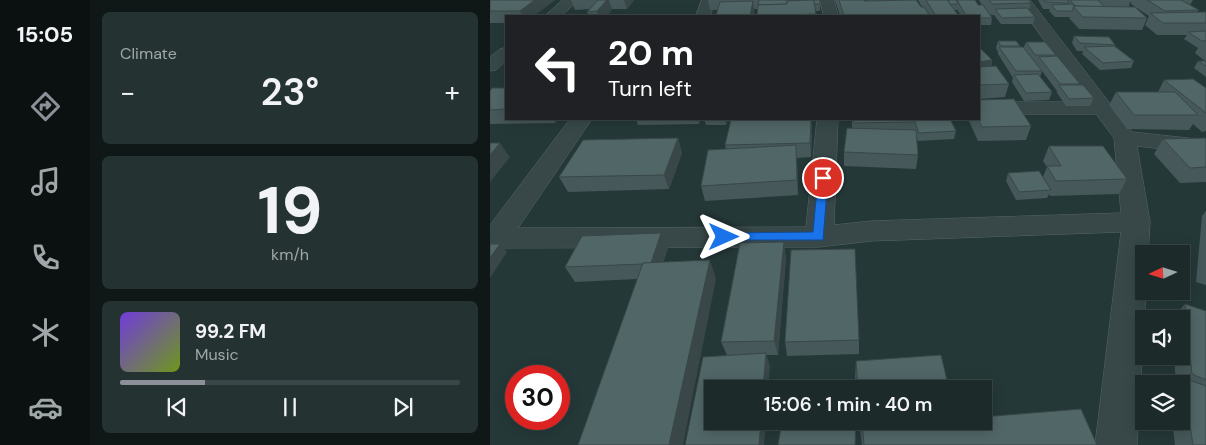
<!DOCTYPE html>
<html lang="en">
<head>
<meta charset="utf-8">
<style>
  body { margin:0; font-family:"DM Sans",sans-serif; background:#253232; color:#f1f3f6; height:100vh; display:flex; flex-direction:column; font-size:19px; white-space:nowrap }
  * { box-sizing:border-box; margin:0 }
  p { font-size:16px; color:#a0a7a8 }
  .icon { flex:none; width:28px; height:28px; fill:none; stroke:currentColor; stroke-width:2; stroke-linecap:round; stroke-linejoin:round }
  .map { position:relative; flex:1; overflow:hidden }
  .details { display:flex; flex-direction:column; gap:12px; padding:12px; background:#0f1717; width:400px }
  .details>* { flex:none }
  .guide { position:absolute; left:15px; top:15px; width:475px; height:105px; border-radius:0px; box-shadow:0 2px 12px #0003,0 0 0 1px #3a4647; background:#202124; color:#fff; overflow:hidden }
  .needle { width:32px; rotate:266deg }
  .buttons { position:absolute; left:645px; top:245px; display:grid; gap:10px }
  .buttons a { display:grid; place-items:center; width:55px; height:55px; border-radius:0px; background:#1c2a2a; box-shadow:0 2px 12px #0003,0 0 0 1px #3a4647; font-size:25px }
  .speed { position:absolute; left:15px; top:365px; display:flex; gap:10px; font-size:25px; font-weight:700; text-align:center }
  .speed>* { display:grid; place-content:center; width:65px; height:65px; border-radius:50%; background:#1c2a2a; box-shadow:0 2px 12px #0003,0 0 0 1px #3a4647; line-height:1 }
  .speed .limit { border:8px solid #d22; background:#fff; color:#111 }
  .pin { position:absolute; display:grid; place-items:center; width:42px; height:42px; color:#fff; margin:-21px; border:2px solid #fff; border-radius:50%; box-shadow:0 1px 5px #0007 }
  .me { position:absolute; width:55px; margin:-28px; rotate:90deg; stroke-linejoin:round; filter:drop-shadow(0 0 4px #0008) }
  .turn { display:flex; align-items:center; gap:18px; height:105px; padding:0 20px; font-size:22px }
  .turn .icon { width:65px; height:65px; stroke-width:2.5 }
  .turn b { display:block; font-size:35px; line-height:42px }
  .big { font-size:38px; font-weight:600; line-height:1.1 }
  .details .card { flex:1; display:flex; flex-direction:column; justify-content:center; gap:8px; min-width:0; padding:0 18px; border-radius:8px; background:#253232 }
  .details .dial { align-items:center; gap:0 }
  .dial b { font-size:65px; line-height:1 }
  .song { display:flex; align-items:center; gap:15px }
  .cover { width:60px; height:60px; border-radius:8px; background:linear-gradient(135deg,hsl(260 70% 55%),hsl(80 70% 35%)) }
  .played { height:5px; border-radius:2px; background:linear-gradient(90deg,#8c9099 25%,#3a4647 25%) }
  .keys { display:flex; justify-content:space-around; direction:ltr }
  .heat { display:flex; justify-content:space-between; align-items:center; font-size:28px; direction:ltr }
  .trip { position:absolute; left:214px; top:380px; width:288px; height:50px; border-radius:0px; background:#1c2a2a; box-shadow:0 2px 12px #0003,0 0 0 1px #3a4647; font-weight:600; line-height:50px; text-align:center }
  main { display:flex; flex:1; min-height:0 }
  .menu { display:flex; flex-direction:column; width:90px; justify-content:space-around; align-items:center; background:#0b1111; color:#a0a7a8 }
  .menu .icon { width:35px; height:35px }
  .menu .current { color:#8c9099 }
  .menu b { font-size:22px; color:#f1f3f6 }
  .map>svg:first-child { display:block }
</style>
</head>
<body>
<main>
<nav class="menu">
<b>15:05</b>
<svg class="icon current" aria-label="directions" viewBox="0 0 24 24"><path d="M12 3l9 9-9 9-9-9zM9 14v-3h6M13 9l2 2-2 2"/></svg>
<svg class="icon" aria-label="music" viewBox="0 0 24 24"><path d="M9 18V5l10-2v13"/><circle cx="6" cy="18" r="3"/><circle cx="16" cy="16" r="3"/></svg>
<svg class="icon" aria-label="phone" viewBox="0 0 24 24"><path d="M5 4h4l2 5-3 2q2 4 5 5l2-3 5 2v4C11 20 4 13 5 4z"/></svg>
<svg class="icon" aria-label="climate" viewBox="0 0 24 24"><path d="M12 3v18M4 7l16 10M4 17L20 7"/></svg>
<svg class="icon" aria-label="car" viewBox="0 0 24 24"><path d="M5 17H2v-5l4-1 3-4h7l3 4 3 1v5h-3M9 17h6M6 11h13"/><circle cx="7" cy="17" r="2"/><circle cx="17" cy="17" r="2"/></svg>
</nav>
<section class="details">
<div class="card"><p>Climate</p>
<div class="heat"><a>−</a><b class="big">23°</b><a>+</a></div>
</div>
<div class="card dial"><b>19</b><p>km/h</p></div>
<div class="card">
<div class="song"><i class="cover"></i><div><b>99.2 FM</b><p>Music</p></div></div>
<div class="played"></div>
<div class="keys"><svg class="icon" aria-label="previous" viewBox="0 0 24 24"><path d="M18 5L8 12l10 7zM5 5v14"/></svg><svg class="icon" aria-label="pause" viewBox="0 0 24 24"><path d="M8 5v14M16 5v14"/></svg><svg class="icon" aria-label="next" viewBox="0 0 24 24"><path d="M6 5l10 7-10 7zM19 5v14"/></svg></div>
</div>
</section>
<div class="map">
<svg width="716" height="445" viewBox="0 0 716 445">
  <rect width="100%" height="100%" fill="#253838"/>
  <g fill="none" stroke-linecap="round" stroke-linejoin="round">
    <defs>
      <g id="minor">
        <polygon points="73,0 89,0 71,16 55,16"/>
        <polygon points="212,0 226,0 220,16 206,16"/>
        <polygon points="330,0 344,0 348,16 334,16"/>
        <polygon points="526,0 540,0 642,132 716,140 716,154 647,146 660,222 658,254 654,254 654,291 656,291 647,445 605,445 631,232 381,241 329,247 0,248 0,225 80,119 102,119 28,228 316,227 327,119 348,119 344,225 381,221 631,213 624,138 606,114 489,114 489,102 597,102"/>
        <polygon points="16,48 16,61 6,70 0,71 0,57 10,49"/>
      </g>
    </defs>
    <use href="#minor" stroke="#576667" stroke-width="1"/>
    <use href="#minor" fill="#384849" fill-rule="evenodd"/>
  </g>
  <g fill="#465859">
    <polygon points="0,0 44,16 16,16 16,23 0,23"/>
    <polygon points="81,0 144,0 137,9 122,9 117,16 99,16 97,12 99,9 85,10"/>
    <polygon points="218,0 330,0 330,11 325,11 326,16 336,16 267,16 268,9 220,10"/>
    <polygon points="345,0 374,0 374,1 377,1 376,0 426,0 431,7 432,7 428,0 485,0 488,5 492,5 489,0 539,0 541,3 539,10 545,17 543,24 511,24 504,15 500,15 502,18 501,25 489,25 489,16 471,16 467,9 467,10 464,10 469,16 350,16"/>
    <polygon points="548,0 703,0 700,5 709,10 707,12 716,12 716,77 704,68 708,61 715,61 705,53 708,48 694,39 697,35 667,35 655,25 659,16 641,4 641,2 640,2 639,7 657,18 652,30 589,29 579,18 580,17 565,17 559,11 560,9 553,9"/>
    <polygon points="584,36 625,45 625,46 644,61 641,68 610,70 592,54 593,51 587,51 582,43"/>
    <polygon points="508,41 530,46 530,47 534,47 536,42 566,55 565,56 590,84 589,85 604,98 600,106 576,106 567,93 567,91 552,71 550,77 562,92 559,100 534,101 522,82 523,78 508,54 508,52 506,48"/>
    <polygon points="489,47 502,60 501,67 519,84 515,97 489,99"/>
    <polygon points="674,80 716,88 716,131 712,132 703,124 699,130 637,129 619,105 626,92 668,92"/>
    <polygon points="16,88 16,119 68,119 65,123 0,124 0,91"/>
    <polygon points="146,119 211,119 209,124 148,125"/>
    <polygon points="214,119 238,119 236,125 216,125"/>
    <polygon points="239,119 321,119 322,132 321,157 307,158 308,195 215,201 211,186 236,149 235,145 240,124"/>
    <polygon points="362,119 460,119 466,131 464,139 428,141 426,136 428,155 426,169 354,166 354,152 362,128"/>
    <polygon points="478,119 489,119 541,126 536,140 488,141"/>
    <polygon points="188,138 192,153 179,189 78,192 69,177"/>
    <polygon points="716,138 716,182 690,183 664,154 673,139"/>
    <polygon points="559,146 637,179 629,194 560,196 559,194 557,198 526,200 516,181 518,173 553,177 557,167 553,161"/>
    <polygon points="716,211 716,285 706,282 712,216"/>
    <polygon points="171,233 178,248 173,262 226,279 147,279 85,282 75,267"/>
    <polygon points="296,257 288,355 276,355 280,367 237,355 231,342"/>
    <polygon points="695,304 716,311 716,445 685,445 682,421 691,421 691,384 686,384 684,356 691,356 691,319 682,319"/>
    <polygon points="369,340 369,354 297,356 295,342"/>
    <polygon points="366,361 459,389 297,389 366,386 365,378"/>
    <polygon points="369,421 492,421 607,445 372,445"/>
  </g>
  <g fill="#394748">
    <polygon points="45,0 65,0 44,16 33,16 30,11"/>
    <polygon points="117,0 119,0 122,9 117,16 108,16 107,11"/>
    <polygon points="134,0 144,0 137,9"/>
    <polygon points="263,1 265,16 260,16"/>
    <polygon points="502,60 499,73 489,74 489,62"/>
    <polygon points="63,119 68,119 65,123"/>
    <polygon points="208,119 211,119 209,124"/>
    <polygon points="235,119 238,119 236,125"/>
    <polygon points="321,119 322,132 321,157 320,143"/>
    <polygon points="188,138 192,153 179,189 174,175"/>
    <polygon points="10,143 20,157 0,182 0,155"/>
    <polygon points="306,145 307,160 308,195 307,180"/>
    <polygon points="171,233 178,248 168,279 161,264"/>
    <polygon points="294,242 296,257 288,355 284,341"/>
    <polygon points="10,244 17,252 0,278 0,258"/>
    <polygon points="220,260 226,279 193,445 179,445"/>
    <polygon points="276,353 280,367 278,389 273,389"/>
    <polygon points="271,421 276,421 274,445 269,445"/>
  </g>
  <g fill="#516667" stroke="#394748">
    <polygon points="0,0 45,0 30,11 0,11"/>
    <polygon points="108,0 117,0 107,11 97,12"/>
    <polygon points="269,0 313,0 297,1 297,4 268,5"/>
    <polygon points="324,0 326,14 299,15 299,16 267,16 268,5 297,4 297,1"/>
    <rect x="324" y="0" width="6" height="4"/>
    <polygon points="349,0 374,0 374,1 426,0 431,7 434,7 440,16 354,16"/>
    <polygon points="436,0 457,0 469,16 446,16"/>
    <polygon points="458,0 466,0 468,4 460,4"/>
    <polygon points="467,0 485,0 488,5 493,5 502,18 489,18 489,16 476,16"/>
    <polygon points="499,0 539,0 541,3 502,4"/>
    <polygon points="554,0 577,0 579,3 555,2"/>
    <polygon points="580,0 608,0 614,7 586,6"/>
    <polygon points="657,0 691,0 709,10 675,11"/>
    <polygon points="263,1 260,16 209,16 209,15 226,15 230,2"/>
    <polygon points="582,4 584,6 582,11 567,11 561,5"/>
    <polygon points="583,6 645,7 657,18 593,17"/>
    <polygon points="537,8 545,17 512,18 505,9"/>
    <polygon points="716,12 716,23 673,23 660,13"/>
    <polygon points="716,31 716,41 712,41 698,32"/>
    <polygon points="584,36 619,37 625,45 590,43"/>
    <polygon points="508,41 526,41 530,46 511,46"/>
    <polygon points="536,42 555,42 566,55 545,55"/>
    <polygon points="624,46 644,61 613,63 594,47"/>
    <polygon points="489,47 502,60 489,62"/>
    <polygon points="509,47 533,47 552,71 526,71"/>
    <polygon points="567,56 590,84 570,84 549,57"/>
    <polygon points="708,61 716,61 716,66"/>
    <polygon points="506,66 519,84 489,85 489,67"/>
    <polygon points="548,74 562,92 536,93 524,75"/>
    <polygon points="703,79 716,88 716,113 674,80"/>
    <polygon points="569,85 593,85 604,98 579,99"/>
    <polygon points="2,88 16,88 16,109 0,110 0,91"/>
    <polygon points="626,92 685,92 708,115 644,115"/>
    <polygon points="524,99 541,126 492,127 488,119 489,119 489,100"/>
    <polygon points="302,119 321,119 320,143 235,145 241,120"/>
    <polygon points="363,119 423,119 424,122 364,123"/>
    <polygon points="424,119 460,119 466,131 429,133"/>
    <polygon points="357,128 426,130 428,155 354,152"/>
    <polygon points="188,138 174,175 69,177 93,140"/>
    <polygon points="716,138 716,167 700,168 673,139"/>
    <polygon points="0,143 10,143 0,155"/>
    <polygon points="306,145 307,180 211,186 218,150"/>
    <polygon points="559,146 613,146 637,179 566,181 557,166 571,166"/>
    <polygon points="549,171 561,190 529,192 518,173"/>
    <polygon points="171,233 161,263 153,263 153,264 75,267 92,236"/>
    <polygon points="294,242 284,341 231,342 250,243"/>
    <polygon points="0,244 10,244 0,258"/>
    <polygon points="365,249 369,340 295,342 301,250"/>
    <polygon points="220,260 179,445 88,445 153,263"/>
    <polygon points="695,304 716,311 716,380 702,374"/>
    <polygon points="276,353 273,389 222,389 222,421 271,421 269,445 195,445 213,357"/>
    <polygon points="451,355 459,389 368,389 366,361"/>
    <polygon points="693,378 716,386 716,445 703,445"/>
    <polygon points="298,383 367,386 367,389 297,389"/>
    <polygon points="591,409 607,445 374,445 372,421 492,421 492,417"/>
    <polygon points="292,421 366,421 365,445 288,445"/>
  </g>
  <polygon fill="#1a73e8" stroke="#114b97" points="333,174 338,178 333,240 230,240 228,237 234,233 323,232 328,178"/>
</svg>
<div class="buttons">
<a><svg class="needle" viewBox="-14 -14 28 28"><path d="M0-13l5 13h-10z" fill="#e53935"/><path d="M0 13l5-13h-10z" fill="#a0a7a8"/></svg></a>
<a><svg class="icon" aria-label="sound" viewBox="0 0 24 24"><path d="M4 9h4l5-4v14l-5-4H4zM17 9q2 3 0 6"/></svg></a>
<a><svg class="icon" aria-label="layers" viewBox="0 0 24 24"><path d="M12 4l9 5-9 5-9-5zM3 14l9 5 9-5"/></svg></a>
</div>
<div class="speed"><div class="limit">30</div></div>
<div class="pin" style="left:333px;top:178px;background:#d93025"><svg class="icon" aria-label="arrive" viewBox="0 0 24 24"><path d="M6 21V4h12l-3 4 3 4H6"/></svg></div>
<svg class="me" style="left:234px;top:237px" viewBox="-20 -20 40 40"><path d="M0-17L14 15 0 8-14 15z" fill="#1a73e8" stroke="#fff" stroke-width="4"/></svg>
<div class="trip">15:06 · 1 min · 40 m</div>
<div class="guide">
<div class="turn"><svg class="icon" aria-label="left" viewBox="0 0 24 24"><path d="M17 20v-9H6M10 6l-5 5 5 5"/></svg><div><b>20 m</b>Turn left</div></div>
</div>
</div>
</main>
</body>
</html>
